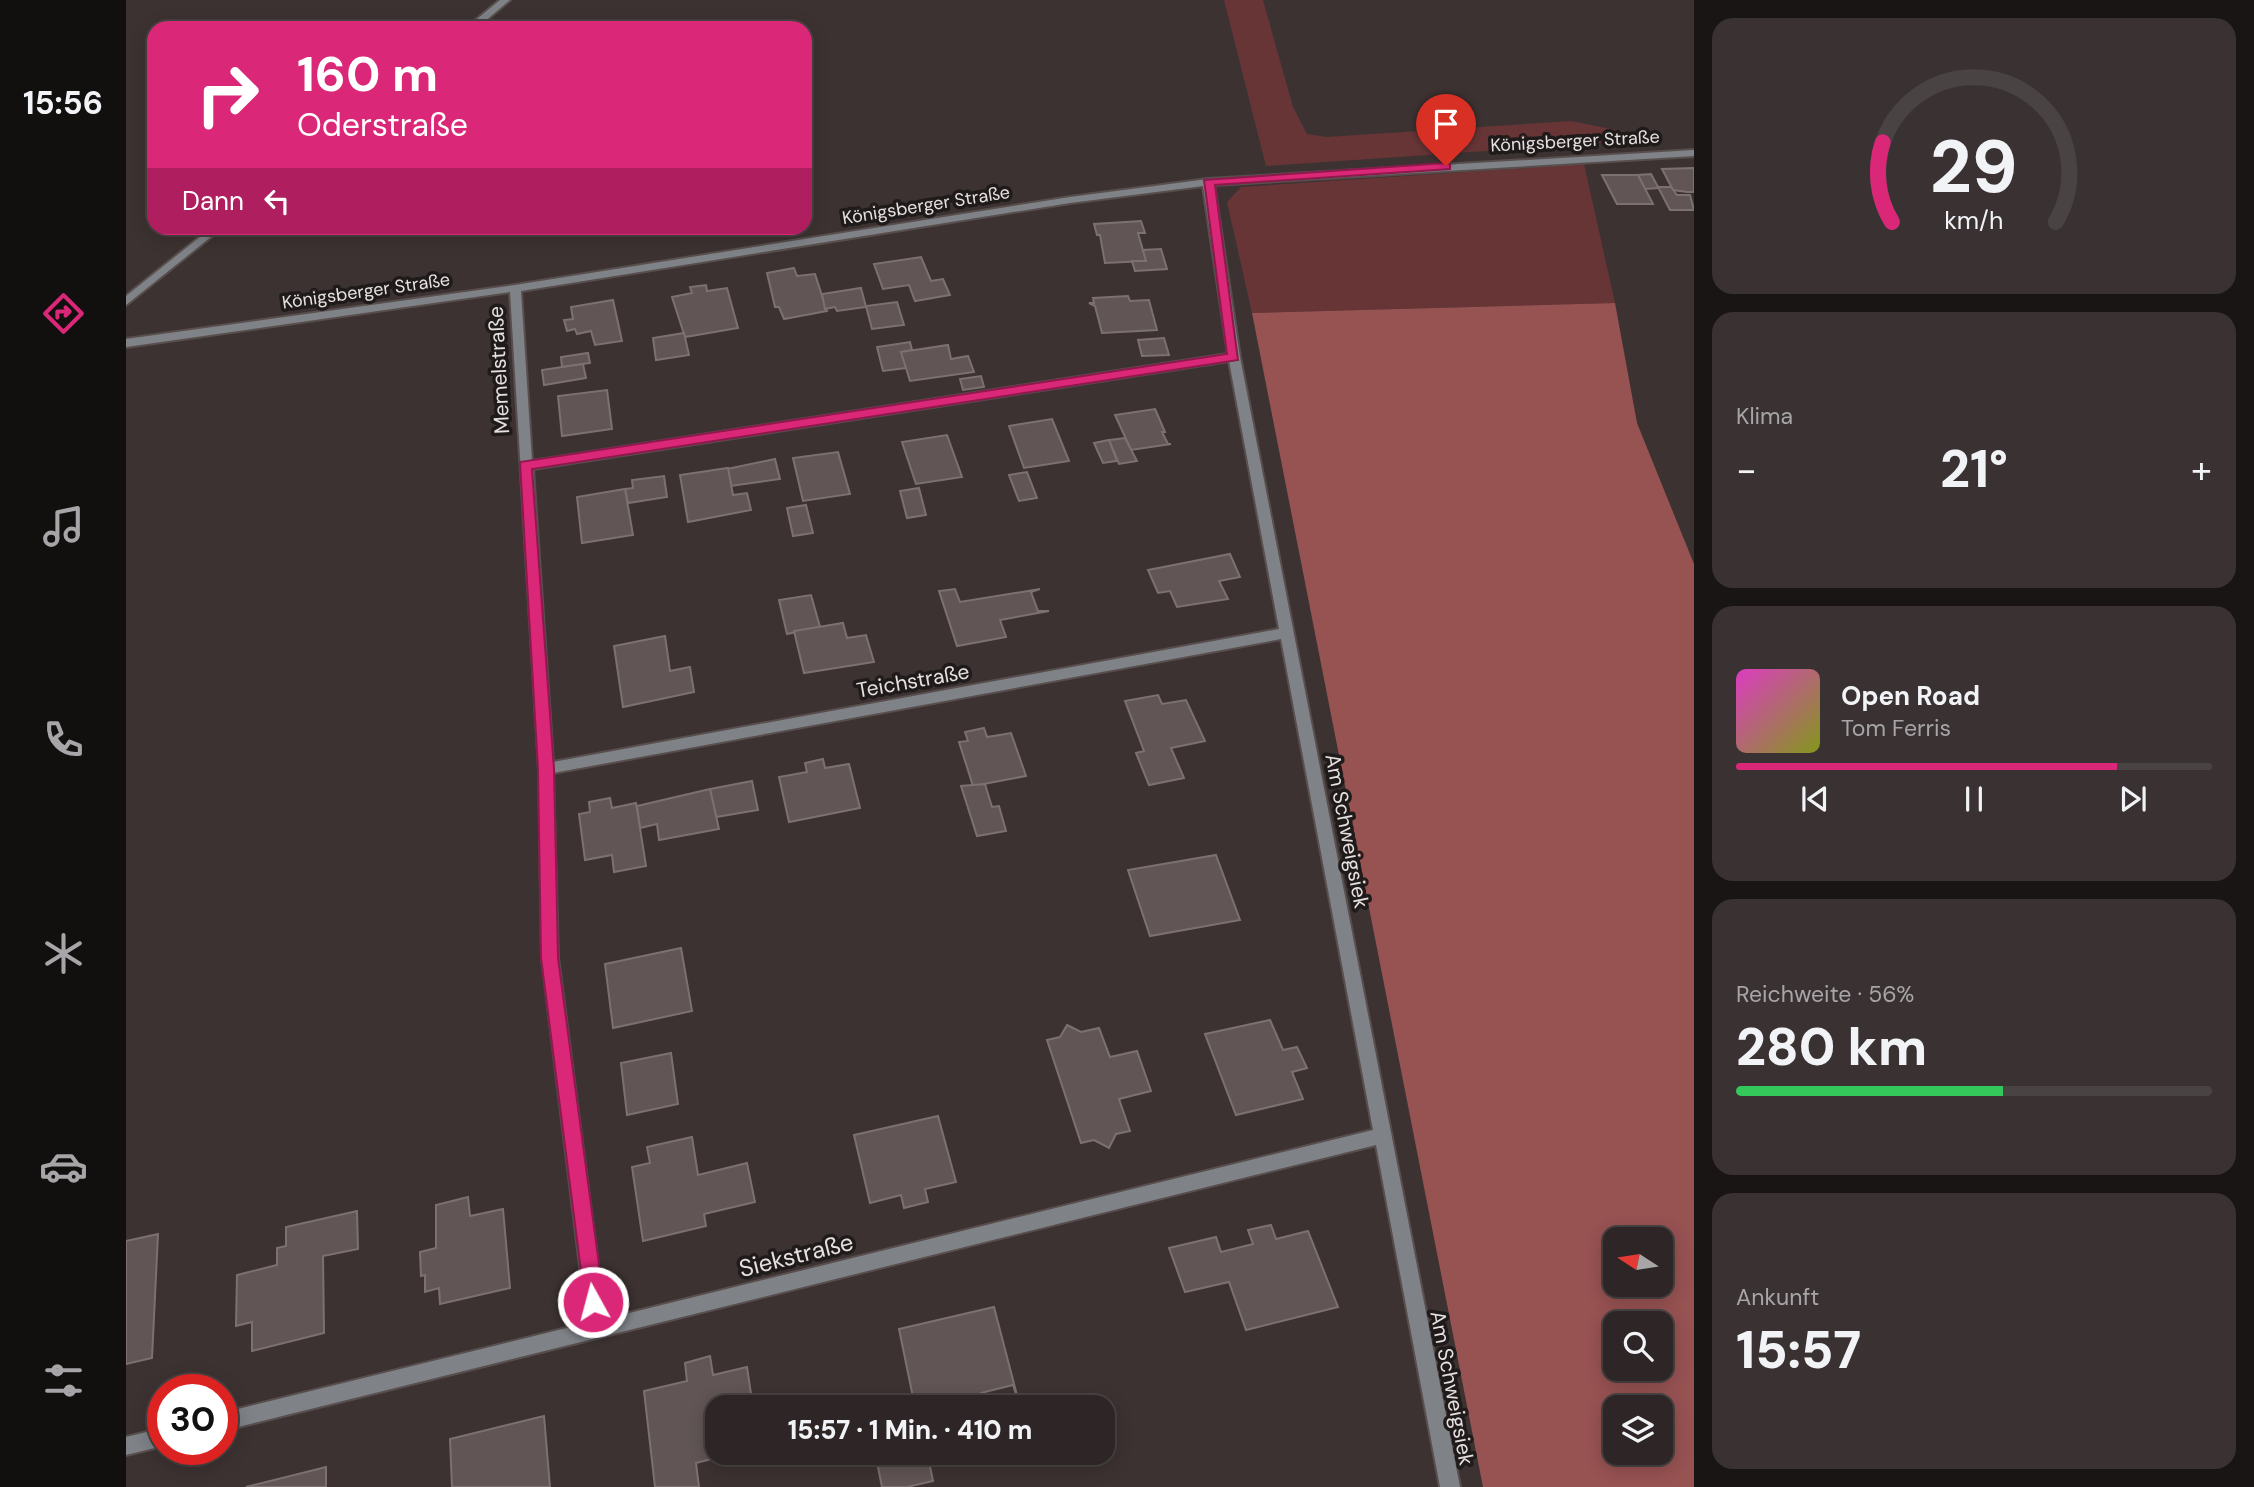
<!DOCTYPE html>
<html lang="de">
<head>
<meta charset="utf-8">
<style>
  body { margin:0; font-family:"DM Sans",sans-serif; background:#3a3232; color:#f1f3f6; height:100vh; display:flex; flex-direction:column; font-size:26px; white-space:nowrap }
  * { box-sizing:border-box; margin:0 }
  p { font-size:23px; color:#a7a5a7 }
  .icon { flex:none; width:38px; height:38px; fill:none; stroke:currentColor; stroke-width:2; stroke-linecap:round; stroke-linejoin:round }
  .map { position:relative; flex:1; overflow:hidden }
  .details { display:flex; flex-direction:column; gap:18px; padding:18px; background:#191515; width:560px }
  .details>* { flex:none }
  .banner { position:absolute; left:21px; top:21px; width:665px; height:214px; border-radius:21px; box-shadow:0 4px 18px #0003,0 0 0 2px #494343; background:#db2777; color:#fff; overflow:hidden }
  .needle { width:46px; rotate:282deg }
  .controls { position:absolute; left:1477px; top:1227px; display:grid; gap:14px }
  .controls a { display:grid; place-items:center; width:70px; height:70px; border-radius:14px; background:#2e2626; box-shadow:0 4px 18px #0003,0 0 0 2px #494343; font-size:35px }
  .speed { position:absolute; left:21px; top:1374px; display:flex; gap:14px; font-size:35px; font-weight:700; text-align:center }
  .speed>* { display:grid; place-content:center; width:91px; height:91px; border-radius:50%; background:#2e2626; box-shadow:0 4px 18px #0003,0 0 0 2px #494343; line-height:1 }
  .speed .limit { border:10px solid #d22; background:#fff; color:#111 }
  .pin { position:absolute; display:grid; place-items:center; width:60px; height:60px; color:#fff; margin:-72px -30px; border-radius:50% 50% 50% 0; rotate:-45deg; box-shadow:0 0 7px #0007 }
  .pin .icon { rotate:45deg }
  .me { position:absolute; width:77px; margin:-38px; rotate:353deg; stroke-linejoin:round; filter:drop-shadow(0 0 5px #0008) }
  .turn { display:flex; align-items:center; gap:24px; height:147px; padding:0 35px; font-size:32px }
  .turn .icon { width:91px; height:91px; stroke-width:2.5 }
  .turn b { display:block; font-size:49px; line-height:60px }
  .then { display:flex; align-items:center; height:66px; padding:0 35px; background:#0003; gap:14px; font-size:26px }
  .big { font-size:52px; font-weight:800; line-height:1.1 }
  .details .card { flex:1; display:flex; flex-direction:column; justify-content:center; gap:10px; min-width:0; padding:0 24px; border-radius:21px; background:#3a3232 }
  .details .dial { align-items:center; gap:0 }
  .dial svg { height:182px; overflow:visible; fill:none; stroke:#494343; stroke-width:7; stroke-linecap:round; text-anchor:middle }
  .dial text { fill:#f1f3f6; stroke:none }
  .song { display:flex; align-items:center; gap:21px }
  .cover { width:84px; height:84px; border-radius:10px; background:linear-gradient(135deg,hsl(310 70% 55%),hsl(70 70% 35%)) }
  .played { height:7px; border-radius:4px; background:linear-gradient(90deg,#db2777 80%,#494343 80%) }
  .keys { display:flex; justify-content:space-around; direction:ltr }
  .heat { display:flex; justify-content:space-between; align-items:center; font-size:38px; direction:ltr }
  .charge { height:10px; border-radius:5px; background:linear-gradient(90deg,#34c759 56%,#494343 0) }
  .trip { position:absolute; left:579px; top:1395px; width:410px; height:70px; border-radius:21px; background:#2e2626; box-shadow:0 4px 18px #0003,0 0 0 2px #494343; font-weight:800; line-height:70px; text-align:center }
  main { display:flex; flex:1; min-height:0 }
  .dock { display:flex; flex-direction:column; width:126px; justify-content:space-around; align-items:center; background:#120f0f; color:#a7a5a7 }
  .dock .icon { width:49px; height:49px }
  .dock .on { color:#db2777 }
  .dock b { font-size:32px; color:#f1f3f6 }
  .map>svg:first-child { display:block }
</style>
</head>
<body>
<main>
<nav class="dock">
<b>15:56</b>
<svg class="icon on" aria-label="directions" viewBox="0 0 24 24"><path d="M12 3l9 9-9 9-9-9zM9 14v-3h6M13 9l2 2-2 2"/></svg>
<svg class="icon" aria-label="music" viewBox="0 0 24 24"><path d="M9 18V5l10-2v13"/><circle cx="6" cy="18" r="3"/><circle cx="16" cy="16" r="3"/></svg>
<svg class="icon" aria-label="phone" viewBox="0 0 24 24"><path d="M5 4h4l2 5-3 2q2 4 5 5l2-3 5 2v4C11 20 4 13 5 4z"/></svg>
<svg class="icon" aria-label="climate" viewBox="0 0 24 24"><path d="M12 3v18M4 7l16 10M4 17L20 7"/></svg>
<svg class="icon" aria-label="car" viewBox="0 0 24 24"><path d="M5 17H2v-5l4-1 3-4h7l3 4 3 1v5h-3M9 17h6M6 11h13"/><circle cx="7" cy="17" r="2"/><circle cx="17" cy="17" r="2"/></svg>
<svg class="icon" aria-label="filters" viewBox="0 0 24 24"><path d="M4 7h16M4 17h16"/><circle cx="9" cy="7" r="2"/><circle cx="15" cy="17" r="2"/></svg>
</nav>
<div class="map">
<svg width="1568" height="1487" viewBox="0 0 1568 1487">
  <rect width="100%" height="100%" fill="#3d3232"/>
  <g fill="#673536">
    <polygon points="1098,0 1137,0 1167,107 1181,134 1201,137 1445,121 1510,134 1505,141 1140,166"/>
    <polygon points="1458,164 1489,303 1126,313 1101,202 1115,187"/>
  </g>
  <path fill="#975252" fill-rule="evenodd" d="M1489 303 1511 423 1568 564V1487H1357L1126 313ZM1489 1239H1535V1284H1489ZM1489 1323H1535V1368H1489ZM1489 1407H1535V1452H1489Z"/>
  <g fill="#615555" stroke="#7d7070" stroke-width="2">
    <polygon points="1568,168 1568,192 1561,192 1547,190 1536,169"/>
    <polygon points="1525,174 1532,187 1532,188 1519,189 1512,175"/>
    <polygon points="1476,175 1512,175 1527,204 1491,204"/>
    <polygon points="1532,187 1545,187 1551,195 1564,195 1568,210 1544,210"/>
    <polygon points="1015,221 1019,233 1012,233 1020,261 979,263 974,235 971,235 968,224"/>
    <polygon points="1035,249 1041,269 1009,271 1006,261 1020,261 1017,250"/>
    <polygon points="795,257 805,281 817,279 824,295 789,301 783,285 757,289 748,264"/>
    <polygon points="668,268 671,276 689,274 701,311 658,319 653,307 649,307 641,273"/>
    <polygon points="580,285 581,291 601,288 612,328 559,337 546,297 566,293 564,287"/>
    <polygon points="735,288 740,307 711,311 709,307 699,309 696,294"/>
    <polygon points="1002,296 1004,301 1023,300 1031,330 976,333 969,306 963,303 968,303 967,298"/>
    <polygon points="487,300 496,341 469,345 465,331 451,334 449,329 441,331 438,320 447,319 445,307"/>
    <polygon points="771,302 778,325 746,329 740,306"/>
    <polygon points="558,333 563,355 530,360 527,338"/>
    <polygon points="1038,338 1043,355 1016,356 1012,340"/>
    <polygon points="784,342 786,350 775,352 781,368 757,371 751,347"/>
    <polygon points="822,345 825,359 842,356 848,372 784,381 775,352"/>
    <polygon points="462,353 464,363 436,367 435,357"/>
    <polygon points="457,364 460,378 418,385 416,370"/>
    <polygon points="855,376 858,387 837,390 834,379"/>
    <polygon points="481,390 486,429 436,436 432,396"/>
    <polygon points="1029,409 1039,432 1036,432 1042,444 1045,444 1005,450 989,415"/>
    <polygon points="926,419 943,461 898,468 883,426"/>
    <polygon points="821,435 836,477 790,484 776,442"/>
    <polygon points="999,438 1011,461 993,464 983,440"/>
    <polygon points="983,440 991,461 977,463 968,443"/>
    <polygon points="712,452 724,494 677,501 667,458"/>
    <polygon points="649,459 654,479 605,486 601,469"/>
    <polygon points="602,468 607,495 621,493 625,510 562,522 554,475"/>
    <polygon points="901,472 911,498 893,501 883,475"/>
    <polygon points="538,476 541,497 502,503 499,489 507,488 506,480"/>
    <polygon points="793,488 800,515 781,518 774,491"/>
    <polygon points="499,489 507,535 456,543 451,497"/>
    <polygon points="680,505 687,533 667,536 661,508"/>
    <polygon points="1104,554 1114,577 1093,581 1102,599 1051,607 1044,591 1032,593 1022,570"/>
    <polygon points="829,589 834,602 914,589 905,592 912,611 923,611 874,620 880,637 831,646 813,591"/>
    <polygon points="685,595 694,627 661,634 653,600"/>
    <polygon points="717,623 721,638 740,635 748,662 678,673 668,631"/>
    <polygon points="539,636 544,671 564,667 568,692 497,707 488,646"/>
    <polygon points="1032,695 1036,704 1060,700 1079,741 1045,748 1058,778 1023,785 1010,753 1018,751 999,701"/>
    <polygon points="858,728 861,737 885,733 900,776 847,786 833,742 842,741 839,732"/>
    <polygon points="697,759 699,768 723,764 734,808 663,822 653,777 681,772 679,763"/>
    <polygon points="626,781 632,810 590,817 584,789"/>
    <polygon points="859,784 866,807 873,806 880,831 851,836 835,786"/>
    <polygon points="584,789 593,829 533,840 531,824 514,828 511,806"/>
    <polygon points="484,798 486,808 510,803 520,866 488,872 486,855 459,860 453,814 464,812 463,802"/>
    <polygon points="1090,855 1114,920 1024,936 1002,870"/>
    <polygon points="555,948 566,1011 487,1028 479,964"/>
    <polygon points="1144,1020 1157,1050 1171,1047 1181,1068 1166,1072 1177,1099 1110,1115 1079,1034"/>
    <polygon points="941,1025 955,1032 973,1028 984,1057 1011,1051 1025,1091 993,1099 1004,1131 990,1134 983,1148 968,1140 955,1143 921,1040 934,1037"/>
    <polygon points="545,1053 552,1104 501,1115 495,1063"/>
    <polygon points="812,1116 830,1182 799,1189 802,1202 778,1208 775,1195 744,1203 728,1135"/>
    <polygon points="566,1137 572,1175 621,1163 629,1202 578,1214 580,1226 517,1241 506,1167 524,1163 521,1147"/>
    <polygon points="342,1197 344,1216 377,1209 384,1288 314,1304 313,1288 299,1292 299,1275 295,1276 294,1252 310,1248 310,1205"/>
    <polygon points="231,1211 232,1249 197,1256 198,1333 126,1351 126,1322 110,1326 111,1275 151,1265 151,1248 160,1246 160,1227"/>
    <polygon points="1145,1225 1150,1239 1182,1231 1212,1307 1120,1330 1103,1282 1059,1292 1043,1248 1090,1237 1095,1252 1127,1244 1122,1230"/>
    <polygon points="32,1234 26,1358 0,1364 0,1241"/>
    <polygon points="868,1307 894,1407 887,1385 855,1393 859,1407 821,1407 820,1401 789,1407 773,1329"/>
    <polygon points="584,1356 587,1375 621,1367 627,1407 592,1407 592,1452 612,1452 570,1463 573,1487 529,1487 518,1391 561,1381 559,1363"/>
    <polygon points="418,1416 424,1487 326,1487 324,1439"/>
    <polygon points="749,1452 801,1452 807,1481 781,1487 756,1487"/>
    <polygon points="200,1467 200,1487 120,1487"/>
  </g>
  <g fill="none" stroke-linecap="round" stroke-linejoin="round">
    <defs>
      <g id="minor">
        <polygon points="374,0 384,0 351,28 340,28"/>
        <path d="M1568 150V156L1088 185 1114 357 1334 1487H1314L1250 1145 96 1431V1413L461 1323 416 958 413 769 384 292 0 347V339L389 285 944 197 1082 179ZM1077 186 1102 354 406 461 395 291 944 203ZM1103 361 1153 629 427 762 407 469ZM1155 639 1247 1130 479 1319 432 958 427 773Z"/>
        <polygon points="85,228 96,228 0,305 0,296"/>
        <polygon points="37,1428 37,1446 0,1455 0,1437"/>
      </g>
    </defs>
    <use href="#minor" stroke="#584e4e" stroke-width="4"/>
    <use href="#minor" fill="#7f8387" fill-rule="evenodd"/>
  </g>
  <polygon fill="#db2777" stroke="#8e194d" stroke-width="2" points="1320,163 1324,164 1324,169 1089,185 1112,360 406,469 428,769 432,958 478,1302 475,1310 467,1312 460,1310 415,958 412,769 394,462 1101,354 1078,180"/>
  <g text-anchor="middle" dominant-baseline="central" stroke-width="7" stroke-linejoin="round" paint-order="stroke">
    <g font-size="18" fill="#e7e0e0" stroke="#201b1b">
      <text transform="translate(1449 141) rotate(-3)">Königsberger Straße</text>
      <text transform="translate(800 205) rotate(-9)">Königsberger Straße</text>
      <text transform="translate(240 291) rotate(-8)">Königsberger Straße</text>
    </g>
    <g font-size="21" fill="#e7e0e0" stroke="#201b1b">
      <text transform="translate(373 370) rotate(-93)">Memelstraße</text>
      <text transform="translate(787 681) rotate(-10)">Teichstraße</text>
      <text transform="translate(1221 831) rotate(79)">Am Schweigsiek</text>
      <text transform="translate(1326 1388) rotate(79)">Am Schweigsiek</text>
    </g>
    <g font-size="24" fill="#e7e0e0" stroke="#201b1b">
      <text transform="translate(670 1255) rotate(-14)">Siekstraße</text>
    </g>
  </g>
</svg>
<div class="controls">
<a><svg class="needle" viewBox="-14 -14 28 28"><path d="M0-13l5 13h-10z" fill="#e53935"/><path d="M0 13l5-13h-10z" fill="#a7a5a7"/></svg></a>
<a><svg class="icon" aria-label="search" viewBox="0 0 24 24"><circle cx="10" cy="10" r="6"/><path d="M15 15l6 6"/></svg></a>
<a><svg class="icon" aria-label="layers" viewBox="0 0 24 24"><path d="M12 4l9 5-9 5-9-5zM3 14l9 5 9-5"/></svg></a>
</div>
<div class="speed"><div class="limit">30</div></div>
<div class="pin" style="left:1320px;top:166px;background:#d93025"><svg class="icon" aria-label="arrive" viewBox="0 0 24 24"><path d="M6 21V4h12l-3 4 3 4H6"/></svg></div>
<svg class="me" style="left:467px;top:1302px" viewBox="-20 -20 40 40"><circle r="17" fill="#db2777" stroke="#fff" stroke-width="3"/><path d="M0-11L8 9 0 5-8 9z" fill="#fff"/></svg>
<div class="trip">15:57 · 1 Min. · 410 m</div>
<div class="banner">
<div class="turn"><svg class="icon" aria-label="right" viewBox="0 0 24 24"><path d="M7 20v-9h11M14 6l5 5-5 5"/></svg><div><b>160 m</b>Oderstraße</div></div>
<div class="then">Dann<svg class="icon" aria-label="left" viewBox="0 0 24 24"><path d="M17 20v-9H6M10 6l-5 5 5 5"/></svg></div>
</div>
</div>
<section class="details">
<div class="card dial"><svg viewBox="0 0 100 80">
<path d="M14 69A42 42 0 1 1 86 69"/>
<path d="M14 69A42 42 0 0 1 10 34" stroke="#db2777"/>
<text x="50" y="56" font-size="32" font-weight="700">29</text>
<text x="50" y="72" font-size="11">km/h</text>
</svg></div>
<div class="card"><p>Klima</p>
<div class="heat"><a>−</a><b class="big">21°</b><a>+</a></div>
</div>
<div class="card">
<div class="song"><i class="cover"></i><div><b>Open Road</b><p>Tom Ferris</p></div></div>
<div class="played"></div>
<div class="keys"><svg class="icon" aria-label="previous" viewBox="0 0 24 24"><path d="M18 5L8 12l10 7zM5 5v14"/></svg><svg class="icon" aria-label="pause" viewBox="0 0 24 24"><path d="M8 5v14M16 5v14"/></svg><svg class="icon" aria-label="next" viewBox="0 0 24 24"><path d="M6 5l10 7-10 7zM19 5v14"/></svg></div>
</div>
<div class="card"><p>Reichweite · 56%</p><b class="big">280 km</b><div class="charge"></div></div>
<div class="card"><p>Ankunft</p><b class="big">15:57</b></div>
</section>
</main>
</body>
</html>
